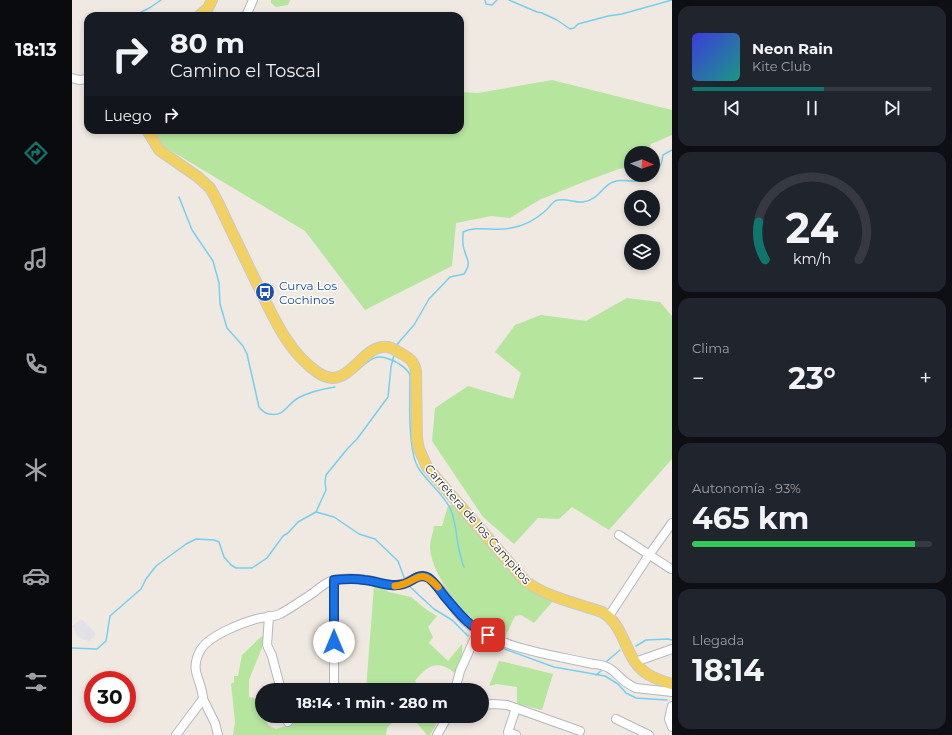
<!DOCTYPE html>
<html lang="es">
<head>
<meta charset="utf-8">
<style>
  body { margin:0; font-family:Montserrat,sans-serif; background:#20242c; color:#f1f3f6; height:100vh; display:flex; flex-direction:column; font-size:15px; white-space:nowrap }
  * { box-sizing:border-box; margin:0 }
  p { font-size:13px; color:#9ea1a6 }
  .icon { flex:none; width:22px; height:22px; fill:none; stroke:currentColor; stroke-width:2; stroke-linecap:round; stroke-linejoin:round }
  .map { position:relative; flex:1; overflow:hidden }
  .details { display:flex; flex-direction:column; gap:6px; padding:6px; background:#0d0f14; width:280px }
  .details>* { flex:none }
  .guide { position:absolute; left:12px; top:12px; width:380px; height:122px; border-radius:12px; box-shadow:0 2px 6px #0003; background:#171b24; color:#f1f3f6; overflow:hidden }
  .needle { width:26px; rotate:92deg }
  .tools { position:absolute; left:552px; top:146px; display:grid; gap:8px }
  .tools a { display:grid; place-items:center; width:36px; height:36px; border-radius:50%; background:#171b24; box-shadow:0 2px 6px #0003; font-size:20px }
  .speed { position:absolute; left:12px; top:671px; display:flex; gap:8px; font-size:20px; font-weight:700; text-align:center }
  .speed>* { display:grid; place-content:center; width:52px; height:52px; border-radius:50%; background:#171b24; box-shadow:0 2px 6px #0003; line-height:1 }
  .speed .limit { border:6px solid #d22; background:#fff; color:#111 }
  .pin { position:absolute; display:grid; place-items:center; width:34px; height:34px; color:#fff; margin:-17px; border-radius:8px; box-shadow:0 2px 6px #0006 }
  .me { position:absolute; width:44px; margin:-22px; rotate:0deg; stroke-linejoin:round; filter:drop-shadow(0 0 3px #0008) }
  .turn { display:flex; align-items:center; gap:14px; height:84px; padding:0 20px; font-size:18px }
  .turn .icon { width:52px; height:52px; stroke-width:2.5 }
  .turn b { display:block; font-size:28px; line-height:34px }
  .then { display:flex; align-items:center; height:38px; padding:0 20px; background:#0003; gap:8px; font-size:15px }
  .big { font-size:30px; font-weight:700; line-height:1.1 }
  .details .card { flex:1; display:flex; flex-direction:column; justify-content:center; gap:6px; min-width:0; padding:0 14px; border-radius:12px; background:#20242c }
  .details .dial { align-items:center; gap:0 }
  .dial svg { height:104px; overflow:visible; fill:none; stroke:#363941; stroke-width:7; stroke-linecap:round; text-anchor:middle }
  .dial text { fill:#f1f3f6; stroke:none }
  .song { display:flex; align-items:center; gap:12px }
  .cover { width:48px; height:48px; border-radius:6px; background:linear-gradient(135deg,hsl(240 70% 55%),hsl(170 70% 35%)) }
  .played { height:4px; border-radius:2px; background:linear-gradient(90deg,#0f766e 55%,#363941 55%) }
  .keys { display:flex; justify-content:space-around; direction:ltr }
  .heat { display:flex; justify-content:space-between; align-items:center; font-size:22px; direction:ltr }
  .charge { height:6px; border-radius:3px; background:linear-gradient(90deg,#34c759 93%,#363941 0) }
  .trip { position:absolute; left:183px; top:683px; width:234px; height:40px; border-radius:20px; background:#171b24; box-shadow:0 2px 6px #0003; font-weight:700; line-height:40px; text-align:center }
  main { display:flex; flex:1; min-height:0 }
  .menu { display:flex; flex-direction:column; width:72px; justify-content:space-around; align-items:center; background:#090b0e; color:#9ea1a6 }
  .menu .icon { width:28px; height:28px }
  .menu .on { color:#0f766e }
  .menu b { font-size:18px; color:#f1f3f6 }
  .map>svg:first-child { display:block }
</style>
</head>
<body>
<main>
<nav class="menu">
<b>18:13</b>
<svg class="icon on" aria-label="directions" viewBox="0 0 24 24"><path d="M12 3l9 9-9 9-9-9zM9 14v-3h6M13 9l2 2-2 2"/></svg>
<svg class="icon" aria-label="music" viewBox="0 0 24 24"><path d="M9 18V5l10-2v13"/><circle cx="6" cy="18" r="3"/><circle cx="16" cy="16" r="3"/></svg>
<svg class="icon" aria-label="phone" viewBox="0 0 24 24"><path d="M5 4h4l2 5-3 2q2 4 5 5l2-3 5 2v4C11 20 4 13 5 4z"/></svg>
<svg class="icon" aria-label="climate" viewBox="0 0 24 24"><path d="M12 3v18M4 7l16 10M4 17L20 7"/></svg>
<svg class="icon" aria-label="car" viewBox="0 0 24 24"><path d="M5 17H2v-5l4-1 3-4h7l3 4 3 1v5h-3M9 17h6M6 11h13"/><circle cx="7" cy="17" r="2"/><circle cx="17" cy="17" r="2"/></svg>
<svg class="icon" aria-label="filters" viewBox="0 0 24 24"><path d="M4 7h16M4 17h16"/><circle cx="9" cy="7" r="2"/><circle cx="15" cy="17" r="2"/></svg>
</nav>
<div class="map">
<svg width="600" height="735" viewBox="0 0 600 735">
  <rect width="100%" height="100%" fill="#efe9e1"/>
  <polygon fill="#e3e1e8" points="10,619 24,634 17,642 6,637 0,626"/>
  <g fill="#b6e59e">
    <polygon points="199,0 218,0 216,5 204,7 199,3"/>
    <polygon points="480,80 600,110 600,135 579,144 577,153 559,153 559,167 547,169 514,181 467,200 438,218 419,216 384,223 380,266 293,310 233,231 91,146 82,130 388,130 388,92 406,93"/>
    <polygon points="555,298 588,302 600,316 600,459 537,530 500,507 487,519 466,518 442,544 411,517 360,441 363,408 396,386 441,399 449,373 423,352 443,325 469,315 514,321"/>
    <path d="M382 504 401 528 421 547 459 591 481 601 462 623 449 615 443 616 432 639C422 633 412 628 403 621 384 605 360 573 358 548 358 541 361 533 362 526H370L376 506Z"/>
    <path d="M302 586H306L317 592 339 597 355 610 365 616 356 627 361 637 357 643 376 661 390 644C391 653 390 667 383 673 366 659 355 665 343 681L350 690H294Z"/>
    <polygon points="191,635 191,645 177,680 177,697 182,698 189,704 190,716 193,716 196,725 204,729 219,724 231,716 326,716 315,728 314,735 161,735 163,722 159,684 162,682 162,676 166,676 170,655"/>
    <polygon points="427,661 437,663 481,674 470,710 445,704 445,687 425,684 417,686"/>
    <polygon points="339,716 369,716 358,735 355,735"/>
  </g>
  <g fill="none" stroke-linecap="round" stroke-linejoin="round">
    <g stroke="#75cff0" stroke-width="1.5">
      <polyline points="413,0 414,4 420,5 425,0"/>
      <polyline points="437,0 465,12 470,13 485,20 498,29 502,28 506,24 536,16 550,14 600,0"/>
      <polyline points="62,16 79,7 89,0"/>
      <path d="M581 174C588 168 590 164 591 155L600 150"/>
      <path d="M107 197 120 230 141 261 147 283 148 304 155 328 171 346 175 354 187 407C190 411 192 413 197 414 213 417 214 405 226 398 237 392 250 389 263 387"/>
      <path d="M325 345 327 342 342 325 357 299 378 277 392 274C400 262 395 261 392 249 390 244 391 237 391 232 406 225 424 232 439 228 451 226 463 220 472 212 476 209 479 204 483 201 491 197 503 203 511 202 528 199 530 186 541 182 554 177 565 187 579 175"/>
      <path d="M284 371C301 358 303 352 324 362 330 366 335 368 338 375 338 398 335 451 347 469 357 484 372 494 379 510 386 528 384 549 392 567"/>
      <polyline points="244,512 254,490 253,482 254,475 276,448 285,439 316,397 319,367 322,355"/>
      <polyline points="336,585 362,609 380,620 396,636"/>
      <polyline points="405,639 482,667 533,676 546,684 554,693 564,698 595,700"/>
      <polyline points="564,646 574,640 596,639 600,640"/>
      <polyline points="0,648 25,649 34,641 38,616 69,589 74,579 84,566 114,544 124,539 142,540 147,542 152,557 159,565 164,568 180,568 195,558 211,536 216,533 226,522 244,512 262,517 287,534 303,539 326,561 333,580"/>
      <polyline points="535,661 548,650"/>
      <polyline points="524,675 529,671"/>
    </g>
    <defs>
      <g id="minor">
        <polyline points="174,16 181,0"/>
        <polyline points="0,78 7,80 16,79"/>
        <polyline points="547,535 599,569"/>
        <polyline points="262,580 262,690"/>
        <polyline points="197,616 195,645 200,656 209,690"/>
        <polyline points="537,616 577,555 600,523"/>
        <polyline points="563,662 600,649"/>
        <polyline points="383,690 388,671 406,631"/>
        <polyline points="131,699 143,723 146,735"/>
        <polyline points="410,705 421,704 435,705 508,731"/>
        <polyline points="600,706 597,719 600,727"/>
        <polyline points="444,708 436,732 444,735"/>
        <polyline points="215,716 216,722"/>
        <polyline points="544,719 577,735"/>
        <path d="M104 735 131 699C130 678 116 672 129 649 137 636 169 623 184 619 192 617 201 617 208 614 219 608 230 600 241 593 247 588 254 582 261 580 276 577 292 579 306 582 312 584 318 586 324 585 335 585 343 575 352 576 365 579 382 611 393 621 424 648 481 655 521 664 545 665 545 681 564 688L600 692"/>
        <polyline points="365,735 376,716"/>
      </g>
      <g id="major">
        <polyline points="127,16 136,8 140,0"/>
        <path d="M75 130 87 150 126 177 138 188C146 201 152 215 158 228 169 250 179 272 190 294 204 323 218 353 245 372 277 395 288 343 316 347 321 348 325 351 330 354 338 358 342 362 344 371L345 439 347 449 355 467 453 581C475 597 504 603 530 612 554 626 552 658 574 673 582 679 591 681 600 684"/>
      </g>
    </defs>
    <use href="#minor" stroke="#b4b7c1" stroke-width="10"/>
    <use href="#major" stroke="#c9c9c9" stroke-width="12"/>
    <use href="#minor" stroke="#fff" stroke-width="8"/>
    <use href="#major" stroke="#f2d163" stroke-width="10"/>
  </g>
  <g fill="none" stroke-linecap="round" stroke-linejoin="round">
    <defs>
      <path id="route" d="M262 642V580C271 579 283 578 292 580 305 581 319 588 332 584 340 582 347 572 357 578 363 583 368 590 373 597 387 613 396 626 416 635"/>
    </defs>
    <use href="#route" stroke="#114b97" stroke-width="10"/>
    <use href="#route" stroke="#1a73e8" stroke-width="7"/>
    <path stroke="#f59e0b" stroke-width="7" d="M323 586C345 584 346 565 366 587"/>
  </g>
  <defs>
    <symbol id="bus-disc" viewBox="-11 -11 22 22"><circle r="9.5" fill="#1a4fb4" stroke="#fff"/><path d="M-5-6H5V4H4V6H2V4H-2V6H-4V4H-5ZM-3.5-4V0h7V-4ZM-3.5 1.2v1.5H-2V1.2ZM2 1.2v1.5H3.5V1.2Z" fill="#fff"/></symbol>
  </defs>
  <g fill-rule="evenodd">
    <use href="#bus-disc" x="182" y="281" width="22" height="22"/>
  </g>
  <g text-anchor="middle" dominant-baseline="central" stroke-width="3" stroke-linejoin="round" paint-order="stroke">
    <g font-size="12" fill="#164399" stroke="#fff" text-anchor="start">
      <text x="207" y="285">Curva Los<tspan x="207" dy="14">Cochinos</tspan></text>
    </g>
    <g font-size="12" fill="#2e2e2e" stroke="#fff">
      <text transform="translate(406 524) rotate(49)">Carretera de los Campitos</text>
    </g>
  </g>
</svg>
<div class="tools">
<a><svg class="needle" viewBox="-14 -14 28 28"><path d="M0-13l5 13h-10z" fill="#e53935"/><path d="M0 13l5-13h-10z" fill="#9ea1a6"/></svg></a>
<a><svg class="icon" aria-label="search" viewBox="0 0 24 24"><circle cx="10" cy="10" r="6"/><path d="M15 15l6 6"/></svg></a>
<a><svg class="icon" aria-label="layers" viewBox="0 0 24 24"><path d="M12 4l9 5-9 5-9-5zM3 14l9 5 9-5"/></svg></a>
</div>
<div class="speed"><div class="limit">30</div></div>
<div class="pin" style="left:416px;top:635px;background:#d93025"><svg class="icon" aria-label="arrive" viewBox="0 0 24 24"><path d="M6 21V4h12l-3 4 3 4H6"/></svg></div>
<svg class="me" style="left:262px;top:642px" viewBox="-20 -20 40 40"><circle r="19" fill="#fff"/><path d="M0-13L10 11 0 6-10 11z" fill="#1a73e8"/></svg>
<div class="trip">18:14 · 1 min · 280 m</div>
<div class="guide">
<div class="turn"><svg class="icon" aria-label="right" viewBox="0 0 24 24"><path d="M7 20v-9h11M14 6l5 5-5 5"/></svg><div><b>80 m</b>Camino el Toscal</div></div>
<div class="then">Luego<svg class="icon" aria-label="right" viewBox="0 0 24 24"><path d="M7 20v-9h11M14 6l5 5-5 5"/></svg></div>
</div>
</div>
<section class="details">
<div class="card">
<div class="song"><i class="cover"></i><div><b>Neon Rain</b><p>Kite Club</p></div></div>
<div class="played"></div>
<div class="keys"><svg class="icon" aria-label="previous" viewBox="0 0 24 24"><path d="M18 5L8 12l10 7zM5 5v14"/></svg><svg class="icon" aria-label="pause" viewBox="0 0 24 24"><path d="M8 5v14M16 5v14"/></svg><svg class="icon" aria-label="next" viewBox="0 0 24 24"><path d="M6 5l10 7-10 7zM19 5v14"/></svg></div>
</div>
<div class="card dial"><svg viewBox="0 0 100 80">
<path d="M14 69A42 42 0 1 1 86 69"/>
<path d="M14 69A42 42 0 0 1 9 40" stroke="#0f766e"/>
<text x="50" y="56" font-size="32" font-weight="700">24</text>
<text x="50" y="72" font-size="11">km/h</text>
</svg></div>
<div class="card"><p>Clima</p>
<div class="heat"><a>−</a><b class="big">23°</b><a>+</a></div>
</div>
<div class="card"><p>Autonomía · 93%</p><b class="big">465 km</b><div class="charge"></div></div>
<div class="card"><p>Llegada</p><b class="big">18:14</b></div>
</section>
</main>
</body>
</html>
